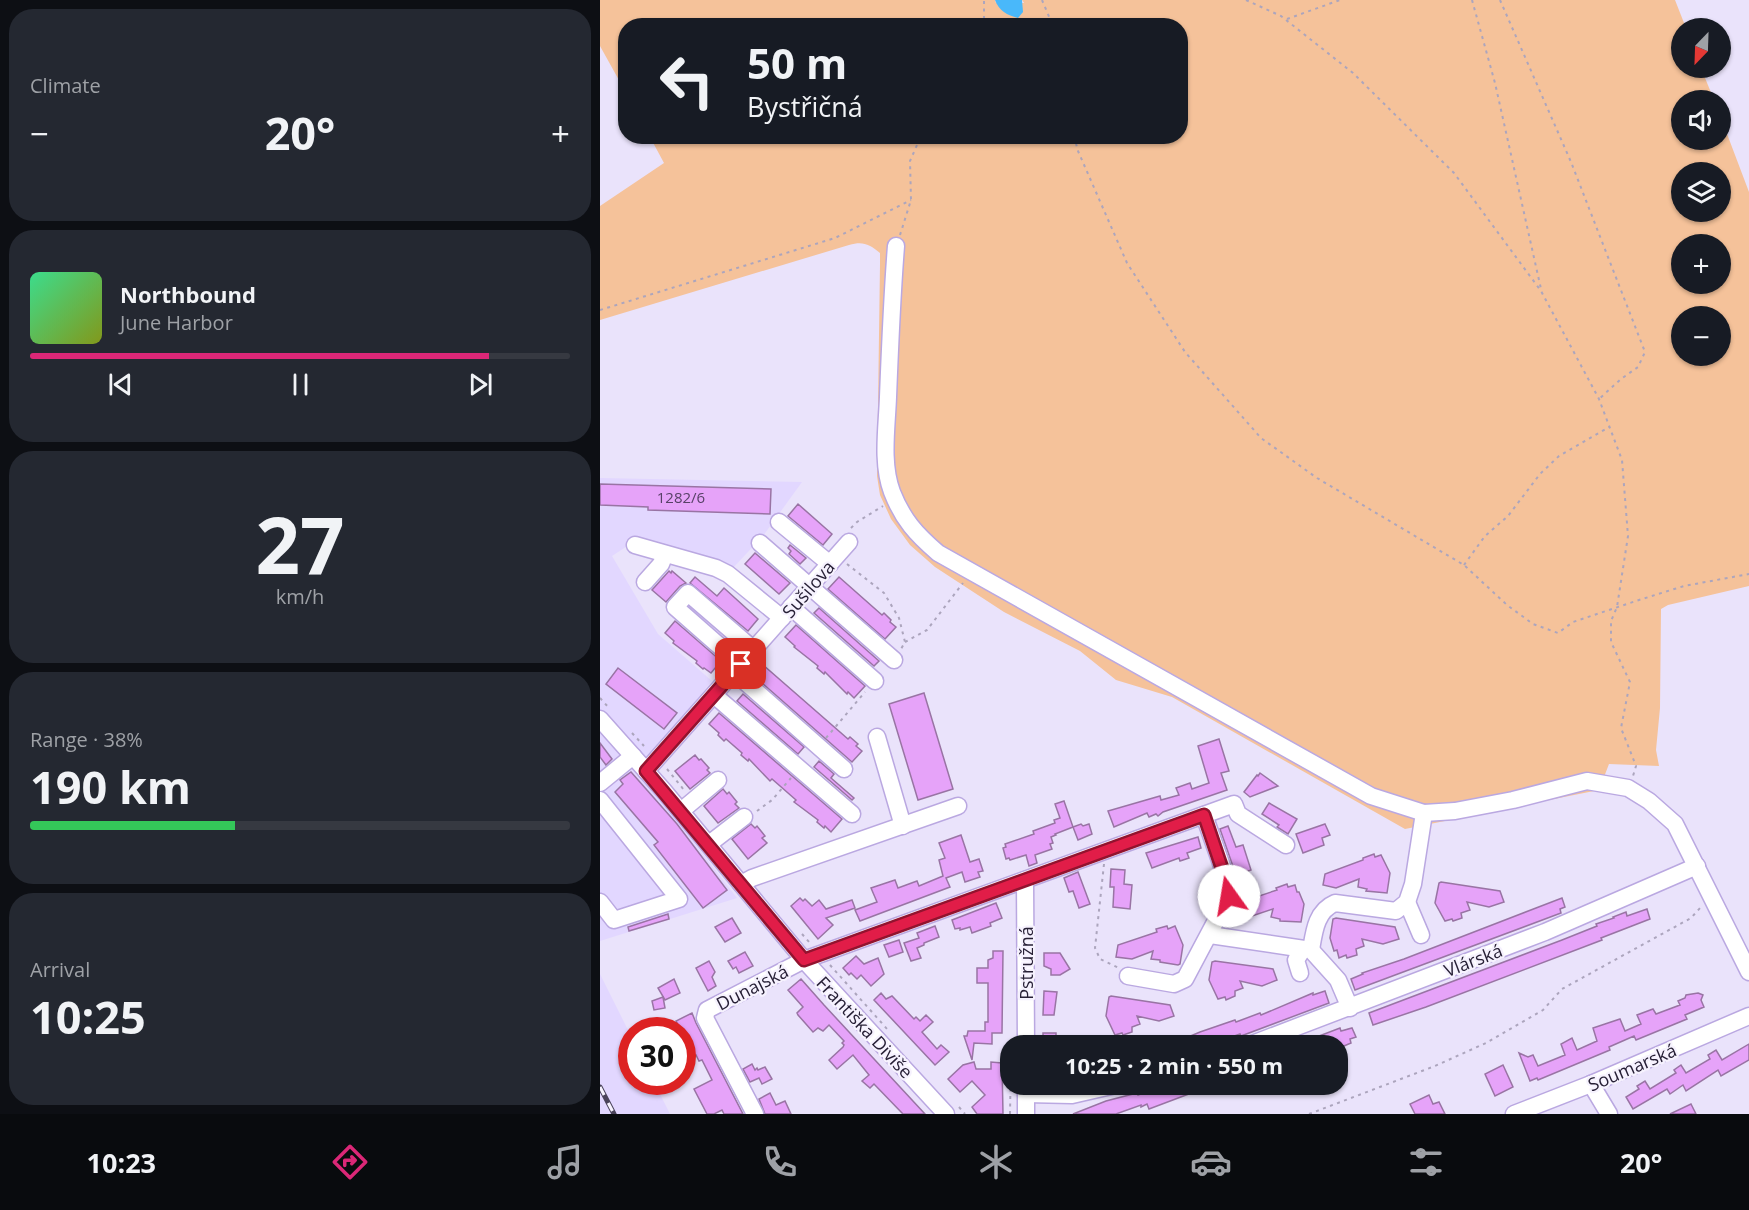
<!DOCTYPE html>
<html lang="en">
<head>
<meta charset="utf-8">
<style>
  body { margin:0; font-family:"Open Sans",sans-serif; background:#242831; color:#f1f3f6; height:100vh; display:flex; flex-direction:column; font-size:22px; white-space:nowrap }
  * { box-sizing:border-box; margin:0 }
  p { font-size:20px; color:#9ea1a6 }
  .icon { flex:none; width:33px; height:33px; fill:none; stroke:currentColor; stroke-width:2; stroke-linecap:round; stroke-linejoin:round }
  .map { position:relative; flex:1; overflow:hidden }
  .drawer { display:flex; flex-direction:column; gap:9px; padding:9px; background:#0d0f14; width:600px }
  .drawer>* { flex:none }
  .banner { position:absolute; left:18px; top:18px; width:570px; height:126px; border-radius:24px; box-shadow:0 2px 4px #0004; background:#171b24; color:#f1f3f6; overflow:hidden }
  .needle { width:39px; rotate:203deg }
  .buttons { position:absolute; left:1071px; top:18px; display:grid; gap:12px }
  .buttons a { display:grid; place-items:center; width:60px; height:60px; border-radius:50%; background:#171b24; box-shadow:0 2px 4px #0004; font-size:30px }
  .speed { position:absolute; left:18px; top:1017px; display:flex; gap:12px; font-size:30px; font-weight:700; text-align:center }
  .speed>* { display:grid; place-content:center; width:78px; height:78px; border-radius:50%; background:#171b24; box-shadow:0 2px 4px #0004; line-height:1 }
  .speed .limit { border:9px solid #d22; background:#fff; color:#111 }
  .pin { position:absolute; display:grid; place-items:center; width:51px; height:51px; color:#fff; margin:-26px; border-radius:12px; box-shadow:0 3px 9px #0006 }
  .me { position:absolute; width:66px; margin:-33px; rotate:347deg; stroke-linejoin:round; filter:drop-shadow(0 0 4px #0008) }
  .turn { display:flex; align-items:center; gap:21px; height:126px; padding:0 30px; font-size:27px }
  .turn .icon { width:78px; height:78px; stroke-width:2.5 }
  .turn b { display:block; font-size:42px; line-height:51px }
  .big { font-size:45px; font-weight:700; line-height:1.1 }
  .drawer .tile { flex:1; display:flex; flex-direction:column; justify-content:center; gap:9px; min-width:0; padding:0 21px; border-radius:24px; background:#242831 }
  .drawer .dial { align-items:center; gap:0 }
  .dial b { font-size:78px; line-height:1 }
  .song { display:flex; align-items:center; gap:18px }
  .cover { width:72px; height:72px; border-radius:9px; background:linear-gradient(135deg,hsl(150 70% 55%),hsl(70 70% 35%)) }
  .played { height:6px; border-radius:3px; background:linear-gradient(90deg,#db2777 85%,#363941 85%) }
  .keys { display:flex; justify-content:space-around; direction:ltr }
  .heat { display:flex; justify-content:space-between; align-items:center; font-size:33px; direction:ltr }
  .charge { height:9px; border-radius:4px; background:linear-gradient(90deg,#34c759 38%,#363941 0) }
  .trip { position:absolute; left:400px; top:1035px; width:348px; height:60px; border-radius:24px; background:#171b24; box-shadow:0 2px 4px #0004; font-weight:700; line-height:60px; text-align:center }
  .menu { display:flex; height:96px; justify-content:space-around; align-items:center; background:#090b0e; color:#9ea1a6 }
  .menu .icon { width:42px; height:42px }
  .menu .selected { color:#db2777 }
  .menu b { font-size:27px; color:#f1f3f6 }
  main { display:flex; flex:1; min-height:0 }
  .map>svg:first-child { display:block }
</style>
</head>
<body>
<main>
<section class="drawer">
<div class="tile"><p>Climate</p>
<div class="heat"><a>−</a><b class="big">20°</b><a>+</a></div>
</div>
<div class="tile">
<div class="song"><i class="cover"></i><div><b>Northbound</b><p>June Harbor</p></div></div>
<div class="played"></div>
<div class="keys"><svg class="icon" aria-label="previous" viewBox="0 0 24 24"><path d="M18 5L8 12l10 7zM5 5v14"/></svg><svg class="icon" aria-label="pause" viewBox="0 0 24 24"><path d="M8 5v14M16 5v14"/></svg><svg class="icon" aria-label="next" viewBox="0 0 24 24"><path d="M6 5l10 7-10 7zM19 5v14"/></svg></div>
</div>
<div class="tile dial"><b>27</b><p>km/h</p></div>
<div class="tile"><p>Range · 38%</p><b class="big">190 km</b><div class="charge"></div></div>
<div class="tile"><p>Arrival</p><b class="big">10:25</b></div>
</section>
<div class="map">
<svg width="1149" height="1114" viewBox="0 0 1149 1114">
  <rect width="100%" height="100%" fill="#eae3fb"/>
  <g fill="#e2d7ff">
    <polygon points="0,478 202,482 163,536 131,570 35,541 12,556 58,634 112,681 39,772 137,898 0,941"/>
    <polygon points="0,974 31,1036 32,1082 54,1082 70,1114 0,1114"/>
  </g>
  <path fill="#f5c29a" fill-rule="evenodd" d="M0 0H395L396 3H424L422 0H1075L1086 28H1082V68H1101L1114 100H1082V140H1120L1121 118 1149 192V586L1068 605 1061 609 1060 708 1056 750 1059 766 1009 764 999 790 805 829 572 697 516 680 480 651 404 612 335 567 310 545 291 519 280 495 277 476 280 264V253C269 244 263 241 249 245L0 320V206L64 163 50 137 580 136V26H26L25 91 0 46ZM1082 172H1120V212H1082ZM1082 244H1120V284H1082ZM1082 316H1120V356H1082Z"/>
  <path fill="#49b8fa" d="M395 0H422L423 12 418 18C407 15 399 11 395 0Z"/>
  <g fill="#e6a3f9" stroke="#9974a4" stroke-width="1.5">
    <polygon points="0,484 171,489 170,514 48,510 48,507 0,505"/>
    <polygon points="198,504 232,534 223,545 188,516"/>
    <polygon points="190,545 206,558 200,564 189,554 191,551 188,548"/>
    <polygon points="155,553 190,583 179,594 145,564"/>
    <polygon points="69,571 71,573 72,571 86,583 80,586 66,602 52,590"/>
    <polygon points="95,577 117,596 124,588 158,619 148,631 90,583"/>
    <polygon points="239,577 282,615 284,613 291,620 290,622 296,627 285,639 228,589"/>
    <polygon points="219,608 279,661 274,666 214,613"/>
    <polygon points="75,621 121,661 111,673 104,668 103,669 96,663 97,661 73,643 74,641 65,633"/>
    <polygon points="196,625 265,686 254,698 248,692 247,694 225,672 224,674 217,668 218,666 194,647 195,646 185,637"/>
    <polygon points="162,664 248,739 250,737 258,744 256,746 262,751 252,762 153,675"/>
    <polygon points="18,668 77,713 64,729 6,684"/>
    <polygon points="324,693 353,789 318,800 289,704"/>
    <polygon points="143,694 204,747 198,754 137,701"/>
    <polygon points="119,713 242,819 231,832 225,826 224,828 217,822 218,820 194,802 196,800 172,779 170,781 149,759 148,761 141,755 142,753 126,739 124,741 118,735 119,733 109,724"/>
    <polygon points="619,739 629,771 621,773 627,790 563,812 558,816 556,814 549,817 547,813 514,827 508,811 560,796 561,800 579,795 576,788 590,783 592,789 609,783 598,746"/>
    <polygon points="0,743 12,759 6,765 0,757"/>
    <polygon points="95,755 99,760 101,759 109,768 107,770 110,773 90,789 75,771"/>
    <polygon points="219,761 234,774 231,778 254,798 252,800 214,767"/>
    <polygon points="31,772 77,824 127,890 103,908 54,845 58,842 15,792 23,784 20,780"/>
    <polygon points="660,773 678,786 650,797 644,792 657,775 658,776"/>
    <polygon points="123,789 127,794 129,792 137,802 135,804 139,808 118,823 104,806"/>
    <polygon points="464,801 473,827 455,834 456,835 451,837 453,843 450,844 452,849 435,855 437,863 429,866 426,855 410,860 409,858 406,859 403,848 406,847 405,844 434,834 433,831 455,823 454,820 460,818 455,804"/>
    <polygon points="669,803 697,819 688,834 677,827 679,825 662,814"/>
    <polygon points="151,824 155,828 157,826 165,836 162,838 167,843 148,859 132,839"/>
    <polygon points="481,824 483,826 489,824 492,834 478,840 473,827"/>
    <polygon points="725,824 730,835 722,838 724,845 703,853 696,834"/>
    <polygon points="628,826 636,847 643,845 651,870 636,875 620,829"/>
    <polygon points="361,835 370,862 379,859 383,871 378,872 380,877 365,882 362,872 346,878 350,887 260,921 255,910 277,902 271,888 295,880 298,888 317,881 319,886 343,876 339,860 345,858 339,843"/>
    <polygon points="598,837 601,848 587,853 589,858 580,861 579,858 552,868 546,853"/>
    <polygon points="774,854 775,857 781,855 790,873 787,893 766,891 767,889 758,887 759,879 736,888 723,885 725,874 763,860 763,858"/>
    <polygon points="511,869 525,870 524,884 532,885 530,909 513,907 514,887 510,887"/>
    <polygon points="478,872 490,904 479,908 473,891 469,892 464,878"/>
    <polygon points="841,882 900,891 904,902 889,907 867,902 870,910 861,913 862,918 853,921 852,919 845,921 835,903 839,883"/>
    <polygon points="687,884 688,887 695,885 697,892 699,892 704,904 701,922 680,921 680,919 671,917 673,909 649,917 636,915 638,903 677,890 676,888"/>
    <polygon points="200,898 203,901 205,899 212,906 219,900 226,909 252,900 255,908 226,918 233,925 218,939 191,906"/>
    <polygon points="962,898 965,907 960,909 961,913 755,990 751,979 763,974 762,973 804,959"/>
    <polygon points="396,903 402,918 390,923 391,926 372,933 370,927 360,930 360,928 355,929 352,920"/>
    <polygon points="1047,909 1050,919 1001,938 1002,940 826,1007 773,1025 769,1013 962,940 997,926 996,924 1014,918 1013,917 1026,912 1027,916"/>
    <polygon points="68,914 69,919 29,931 28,927"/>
    <polygon points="132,918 141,933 125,942 115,927"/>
    <polygon points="736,918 795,927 799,939 783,944 762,939 764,946 756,949 757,955 747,958 746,955 739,958 737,950 734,951 730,938 733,919"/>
    <polygon points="335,926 339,937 324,943 324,945 317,948 321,958 311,961 304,943 319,938 317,933"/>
    <polygon points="567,926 568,929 575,926 583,945 580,964 578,965 560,962 560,960 551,959 553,951 532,959 516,957 518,945 557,932 556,929"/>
    <polygon points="299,940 303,952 289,957 284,945"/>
    <polygon points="393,951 403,951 402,1033 392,1033 392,1044 374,1043 372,1060 364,1036 367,1036 368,1031 385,1031 385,1022 388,1022 388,983 377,983 377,968 388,968 388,960 393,958"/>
    <polygon points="145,952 153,966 139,973 136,967 133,969 128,961"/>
    <polygon points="444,953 460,953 470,969 460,975 451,975 451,969 444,966"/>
    <polygon points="256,956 264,964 278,958 284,974 271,986 261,975 257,979 251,973 249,975 243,968"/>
    <polygon points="109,961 115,972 112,977 116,986 108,991 96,968"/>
    <polygon points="615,961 673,969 677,980 662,986 640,981 643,988 635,991 635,996 626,1000 625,997 618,999 609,980 612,962"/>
    <polygon points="74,979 80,993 65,1000 58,988"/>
    <polygon points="201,979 224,1005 325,1114 303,1114 274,1084 270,1088 262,1081 269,1075 253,1055 237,1069 229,1060 243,1047 244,1045 242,1043 244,1041 229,1025 223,1031 218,1028 213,1032 198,1015 197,1013 203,1007 188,990"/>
    <polygon points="444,991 457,992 454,1015 443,1015"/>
    <polygon points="725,991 729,1003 641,1036 640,1034 607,1046 567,1046 600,1032 635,1020 636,1022 660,1013 661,1015 713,993 713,995"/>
    <polygon points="281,993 286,999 292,996 314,1019 316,1017 320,1021 326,1015 333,1022 322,1032 337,1049 341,1045 349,1052 335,1065 274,1000"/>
    <polygon points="1098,993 1103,995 1101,1000 1104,1007 1085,1015 1087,1019 1036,1040 1034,1036 1009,1047 1010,1050 938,1080 937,1078 930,1081 919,1053 928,1057 933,1055 938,1066 965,1055 961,1044 972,1038 977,1050 997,1041 993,1028 1020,1019 1025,1031 1041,1024 1037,1015 1053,1009 1056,1014 1080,1005 1078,1001 1085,998 1086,995"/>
    <polygon points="511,996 570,1005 574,1016 559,1021 537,1016 540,1024 532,1027 532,1032 523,1035 522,1033 515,1035 506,1016 509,997"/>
    <polygon points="63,997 65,1008 54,1010 52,1001"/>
    <polygon points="92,1013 96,1023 143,1114 124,1114 122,1110 114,1114 107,1114 94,1089 112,1080 102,1060 99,1061 96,1055 82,1062 82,1030 63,1030 77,1023 76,1021"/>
    <polygon points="740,1028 741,1031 752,1028 756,1037 750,1039 751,1043 744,1046 693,1046"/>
    <rect x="443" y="1033" width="13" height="13"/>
    <polygon points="1149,1044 1149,1060 1121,1076 1118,1070 1086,1091 1083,1085 1070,1094 1067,1089 1033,1109 1026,1097 1039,1089 1037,1086 1045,1081 1050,1089 1076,1073 1074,1070 1081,1065 1086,1073 1110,1059 1108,1055 1116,1050 1122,1060"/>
    <polygon points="374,1062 376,1069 391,1069 391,1062 402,1063 403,1114 377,1114 372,1107 385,1095 372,1081 360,1092 348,1079 363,1065"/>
    <polygon points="152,1064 155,1070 157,1068 158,1070 165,1067 172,1079 162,1084 159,1078 150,1082 143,1069"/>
    <polygon points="903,1065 913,1087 895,1096 885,1074"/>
    <polygon points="567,1084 610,1086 549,1109 547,1104 541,1107 541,1105 516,1114 473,1114 506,1101 537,1093 538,1095"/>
    <polygon points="170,1093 176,1105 185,1101 191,1114 165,1114 159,1099"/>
    <polygon points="829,1095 833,1104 839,1102 845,1114 815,1114 810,1104"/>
    <polygon points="1091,1104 1096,1114 1070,1114"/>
  </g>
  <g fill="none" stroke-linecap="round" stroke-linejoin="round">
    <defs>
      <g id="minor">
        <path d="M296 246C292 296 290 346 288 397 287 427 281 463 292 492 303 520 316 534 338 553L771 796 824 813 855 811 913 800 987 781 1028 788 1049 801 1075 824 1149 972"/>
        <polyline points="179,522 230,564"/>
        <polyline points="160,543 294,660"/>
        <polyline points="35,545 116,568 128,574 182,618"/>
        <polyline points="45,582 61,564 65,554"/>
        <polyline points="191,607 275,681"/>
        <polyline points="141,665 75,607 88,593 154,650"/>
        <polyline points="134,672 244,769"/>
        <polyline points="114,695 252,814"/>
        <polyline points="0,719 64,791 204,960 346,1114"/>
        <polyline points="277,737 303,826"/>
        <polyline points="46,771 249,542"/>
        <polyline points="0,783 33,756"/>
        <polyline points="0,800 79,899 14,920 0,902"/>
        <polyline points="81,811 118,780"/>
        <polyline points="109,844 144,817"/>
        <polyline points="425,880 426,1046"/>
        <polyline points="141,884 152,878 358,806"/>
        <polyline points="807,902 821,935"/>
        <polyline points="610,935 711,950 738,980 750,1008"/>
        <path d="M711 950C714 932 716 911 735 903L796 911 807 902 813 884 824 813"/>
        <polyline points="700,973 696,960 703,949"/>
        <polyline points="528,976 574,984 585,979 629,896 629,886 604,815"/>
        <polyline points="647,1046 945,932 1097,866"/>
        <polyline points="991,1084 1009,1114"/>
        <polyline points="426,1085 426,1114"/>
        <polyline points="426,1094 472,1095 520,1084"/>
        <polyline points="155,1114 105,1018 107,1010 204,960 634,804 638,814 686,845"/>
        <polyline points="914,1114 991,1084 1149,1016"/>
      </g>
    </defs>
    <use href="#minor" stroke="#baa8e1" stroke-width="19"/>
    <g stroke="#aca5bd" stroke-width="2" stroke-dasharray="3 4.5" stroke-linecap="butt">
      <polyline points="442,0 453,26"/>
      <polyline points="646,0 681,16 753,73 854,173 941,291 999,399 1022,460 1028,536 1017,607 1011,621 1011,642 1030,682 1021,728 1036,766 1033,776"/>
      <polyline points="872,0 895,83 941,289"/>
      <polyline points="900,0 971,162 1045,352 1038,367 1021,379 999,399"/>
      <polyline points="687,19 740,0"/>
      <polyline points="381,26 384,19 384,0"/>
      <polyline points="474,136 478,151 527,263 585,352 661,438 717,478 864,565 907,605 933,624 958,633 973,622 1039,600 1084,586 1149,574"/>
      <polyline points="300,235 311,200 310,161 321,136"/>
      <polyline points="0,310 235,238 311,200"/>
      <polyline points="251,528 257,522 283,506"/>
      <polyline points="247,564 284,593 299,618 305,642 301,649"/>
      <polyline points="864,565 885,536 908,516 940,474 959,456 1009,427"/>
      <polyline points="305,642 327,630 363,583"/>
      <polyline points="0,698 10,709"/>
      <polyline points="32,733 44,746"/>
      <polyline points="226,738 265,692"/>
      <polyline points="67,769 84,790"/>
      <polyline points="157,811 172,800 191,778"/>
      <polyline points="504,864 495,948 500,959 519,968"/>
      <polyline points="202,934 210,943"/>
      <polyline points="230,965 288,1030"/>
      <polyline points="359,1107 365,1114"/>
      <polyline points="410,1114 411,1056"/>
      <polyline points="709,1114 835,1066 886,1043 943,1010 962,989 1091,918 1101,907"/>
    </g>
    <use href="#minor" stroke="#fff" stroke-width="16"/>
    <defs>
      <polyline id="rail" points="0,1087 14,1114"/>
    </defs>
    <use href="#rail" stroke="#4a435a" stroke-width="5"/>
    <use href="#rail" stroke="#f6f2fe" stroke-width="3" stroke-dasharray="9" stroke-linecap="butt"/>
  </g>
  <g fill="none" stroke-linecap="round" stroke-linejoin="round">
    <defs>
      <polyline id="route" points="141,664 46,771 204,960 604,815 628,886 629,896"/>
    </defs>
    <use href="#route" stroke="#92132f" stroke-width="15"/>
    <use href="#route" stroke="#e11d48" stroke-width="10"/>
  </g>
  <g text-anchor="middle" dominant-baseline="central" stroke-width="4.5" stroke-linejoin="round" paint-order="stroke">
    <g font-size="15" fill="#574167">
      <text x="81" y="497">1282/6</text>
    </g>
    <g font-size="18" fill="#272036" stroke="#f6f2fe">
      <text transform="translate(208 589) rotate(-49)">Sušilova</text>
      <text transform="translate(873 960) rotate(-21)">Vlárská</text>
      <text transform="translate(426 963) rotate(-90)">Pstružná</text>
      <text transform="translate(152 987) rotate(-27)">Dunajská</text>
      <text transform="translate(265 1027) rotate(47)">Františka Diviše</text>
      <text transform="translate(1032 1067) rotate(-23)">Soumarská</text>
    </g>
  </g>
</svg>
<div class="buttons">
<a><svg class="needle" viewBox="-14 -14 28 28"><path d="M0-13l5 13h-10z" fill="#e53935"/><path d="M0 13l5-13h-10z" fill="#9ea1a6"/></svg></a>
<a><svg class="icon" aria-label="sound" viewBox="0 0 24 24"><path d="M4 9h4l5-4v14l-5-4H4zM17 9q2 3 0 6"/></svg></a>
<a><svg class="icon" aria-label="layers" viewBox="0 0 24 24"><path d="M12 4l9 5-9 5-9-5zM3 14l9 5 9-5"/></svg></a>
<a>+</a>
<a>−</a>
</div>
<div class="speed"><div class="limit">30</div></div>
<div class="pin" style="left:141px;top:664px;background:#d93025"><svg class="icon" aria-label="arrive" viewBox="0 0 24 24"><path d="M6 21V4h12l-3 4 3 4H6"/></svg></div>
<svg class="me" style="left:629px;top:896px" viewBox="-20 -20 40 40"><circle r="19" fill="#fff"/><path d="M0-13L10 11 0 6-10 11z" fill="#e11d48"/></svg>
<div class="trip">10:25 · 2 min · 550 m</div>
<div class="banner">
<div class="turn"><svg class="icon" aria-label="left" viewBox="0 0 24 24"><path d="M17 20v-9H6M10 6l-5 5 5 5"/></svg><div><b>50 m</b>Bystřičná</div></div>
</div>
</div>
</main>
<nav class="menu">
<b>10:23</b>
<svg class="icon selected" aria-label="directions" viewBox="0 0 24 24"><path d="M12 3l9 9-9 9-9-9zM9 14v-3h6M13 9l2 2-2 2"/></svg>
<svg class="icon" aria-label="music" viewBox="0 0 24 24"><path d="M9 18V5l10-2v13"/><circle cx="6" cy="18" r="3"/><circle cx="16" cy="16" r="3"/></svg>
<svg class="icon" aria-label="phone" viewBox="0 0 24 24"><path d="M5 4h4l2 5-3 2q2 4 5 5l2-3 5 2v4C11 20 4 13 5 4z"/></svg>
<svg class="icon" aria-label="climate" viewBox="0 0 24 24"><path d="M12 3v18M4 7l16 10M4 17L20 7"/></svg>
<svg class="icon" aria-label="car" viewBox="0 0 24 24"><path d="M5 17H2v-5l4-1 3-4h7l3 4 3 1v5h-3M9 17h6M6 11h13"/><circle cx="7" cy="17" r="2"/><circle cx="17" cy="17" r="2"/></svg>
<svg class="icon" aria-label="filters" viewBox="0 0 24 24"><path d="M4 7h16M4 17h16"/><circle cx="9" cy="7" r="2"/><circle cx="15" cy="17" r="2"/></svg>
<b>20°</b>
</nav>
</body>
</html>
